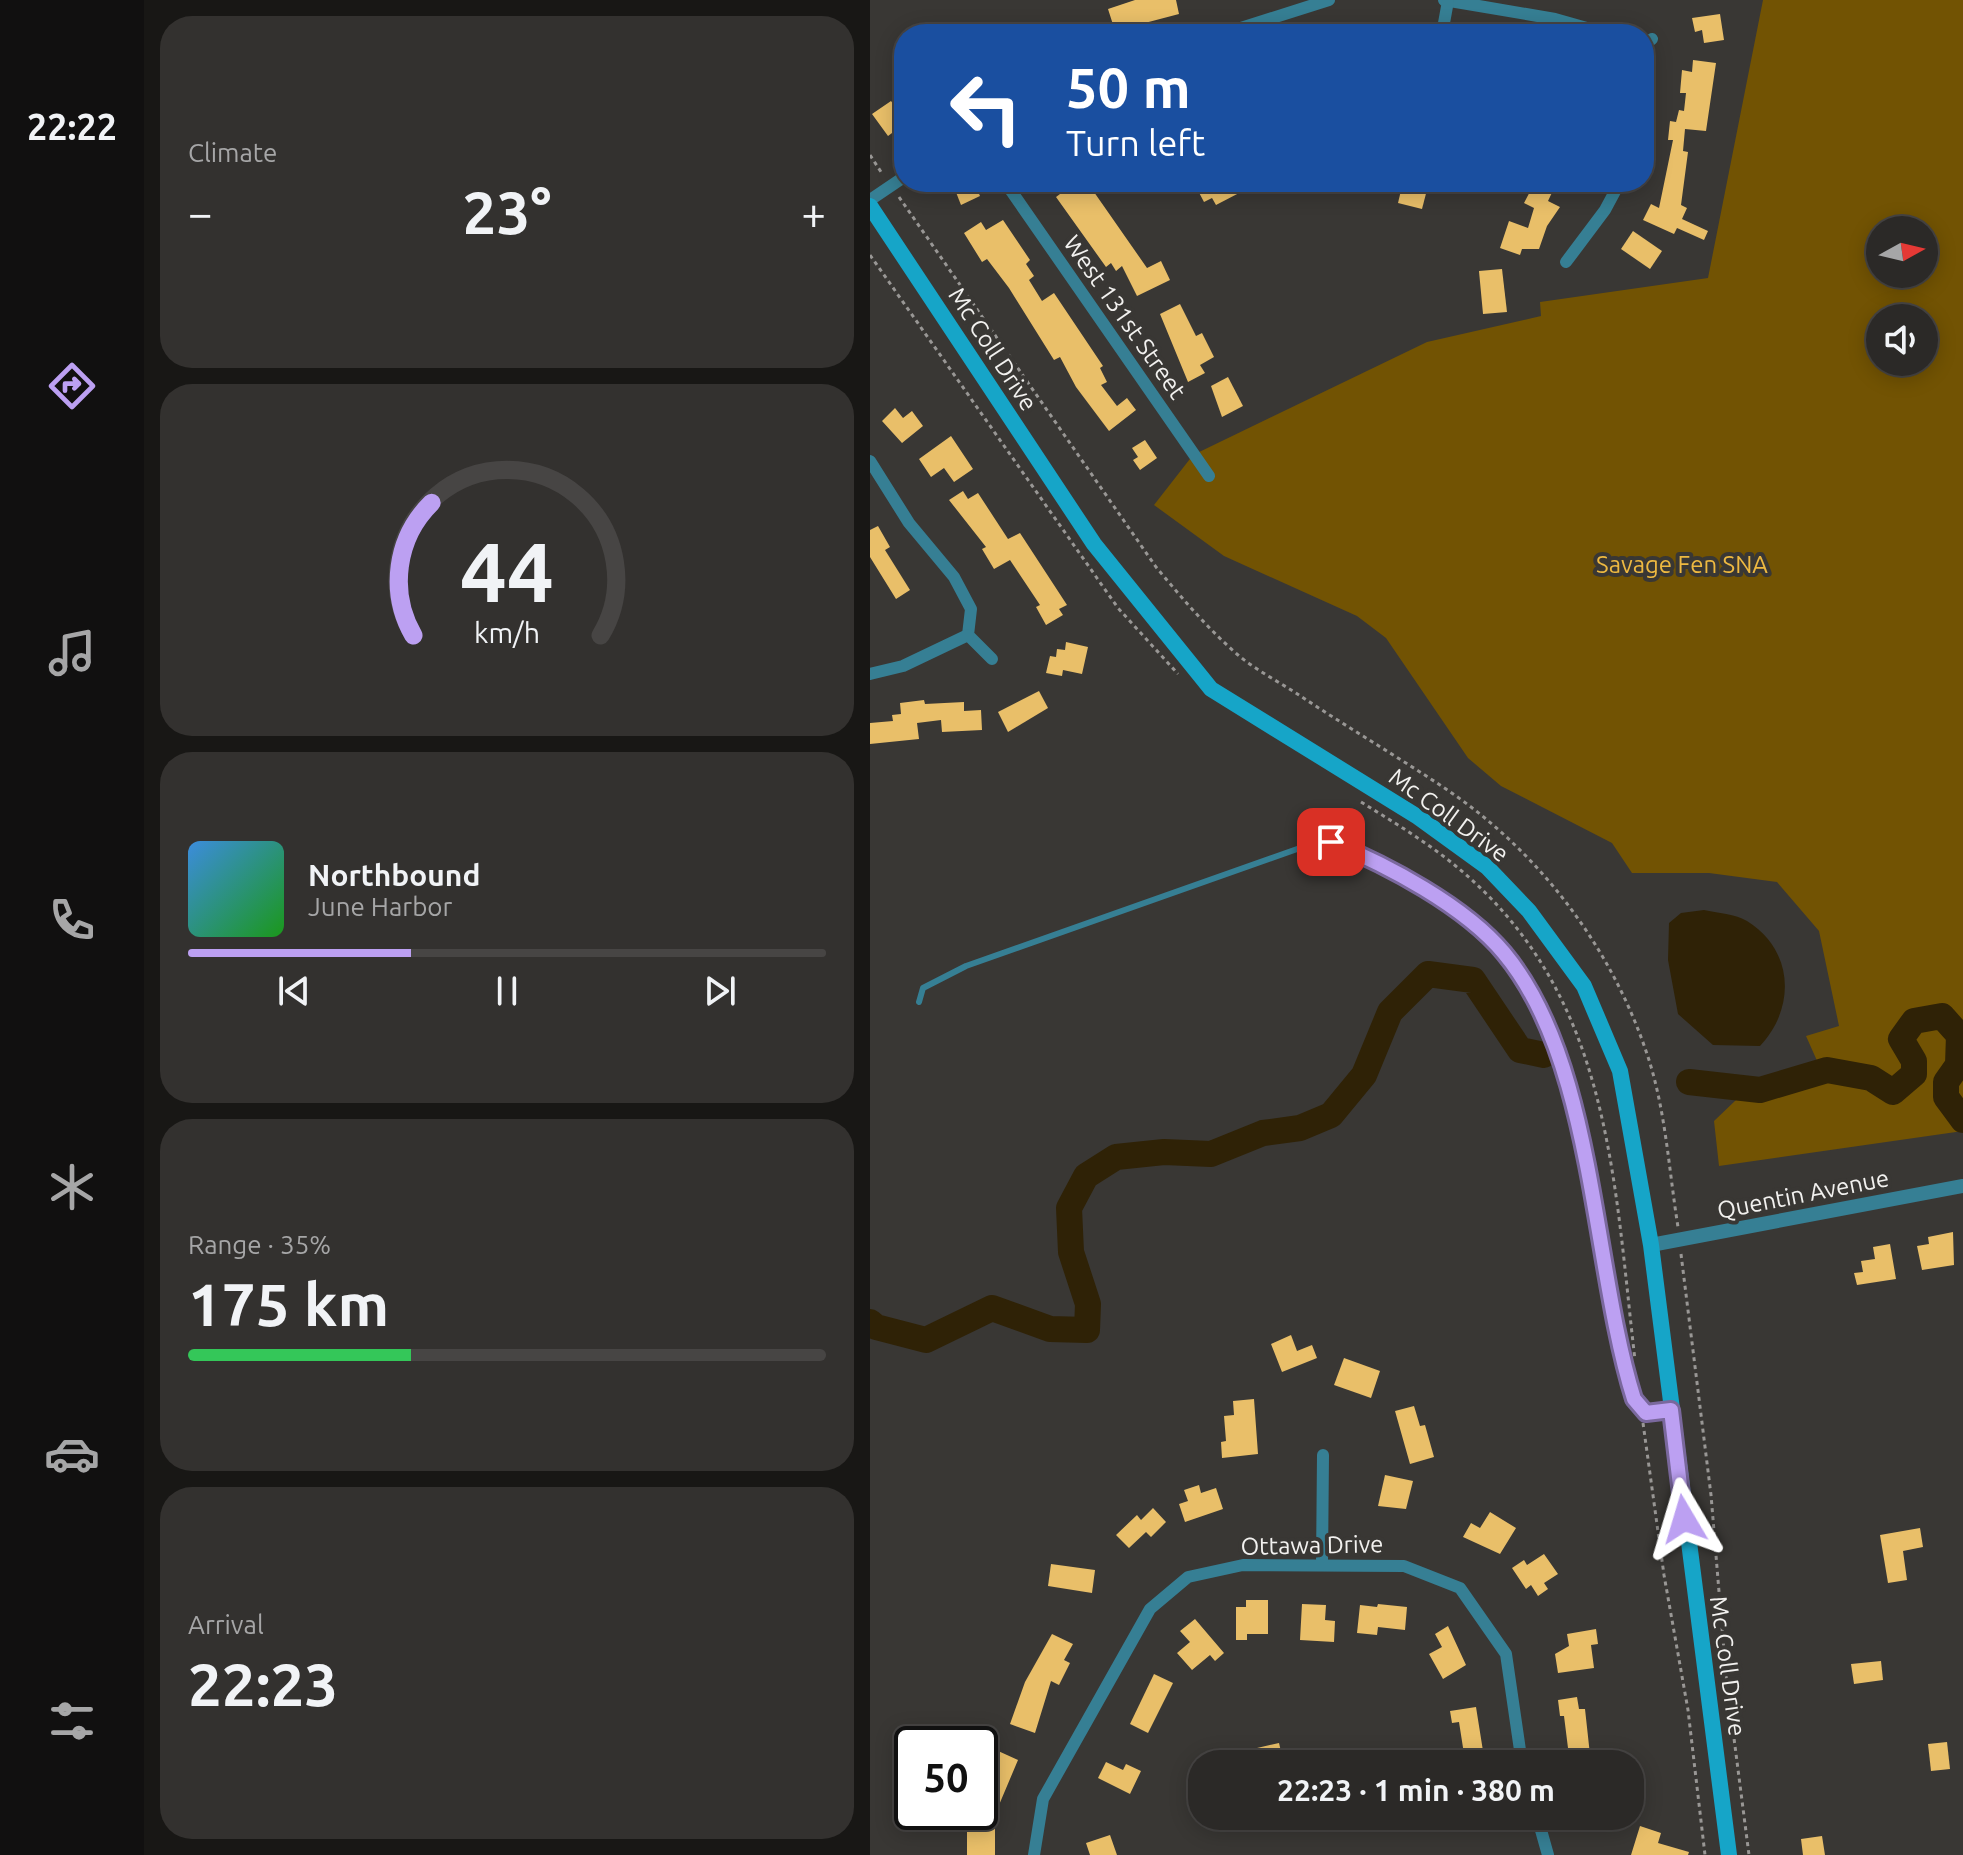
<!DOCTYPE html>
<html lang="en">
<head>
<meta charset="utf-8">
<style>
  body { margin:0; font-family:Ubuntu,sans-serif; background:#33312f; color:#f1f3f6; height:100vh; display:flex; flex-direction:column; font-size:30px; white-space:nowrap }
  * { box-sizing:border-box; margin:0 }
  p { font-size:26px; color:#a6a6a7 }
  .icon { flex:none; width:44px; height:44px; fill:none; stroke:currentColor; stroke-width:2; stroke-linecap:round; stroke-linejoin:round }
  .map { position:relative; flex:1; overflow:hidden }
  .panel { display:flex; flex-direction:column; gap:16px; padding:16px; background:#181715; width:726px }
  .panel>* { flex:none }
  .top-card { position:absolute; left:24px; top:24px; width:760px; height:168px; border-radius:32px; box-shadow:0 4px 20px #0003,0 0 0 2px #474544; background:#1a4fa0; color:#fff; overflow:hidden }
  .needle { width:52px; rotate:82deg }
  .buttons { position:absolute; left:996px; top:216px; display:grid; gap:16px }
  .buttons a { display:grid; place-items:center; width:72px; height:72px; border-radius:50%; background:#2b2927; box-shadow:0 4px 20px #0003,0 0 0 2px #474544; font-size:40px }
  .speed { position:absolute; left:24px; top:1726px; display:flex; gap:16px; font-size:40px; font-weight:700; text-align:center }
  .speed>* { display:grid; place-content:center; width:104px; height:104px; border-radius:50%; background:#2b2927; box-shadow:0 4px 20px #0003,0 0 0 2px #474544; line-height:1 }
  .speed .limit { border:4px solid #111; border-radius:12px; background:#fff; color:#111 }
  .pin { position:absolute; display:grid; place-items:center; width:68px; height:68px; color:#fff; margin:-34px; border-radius:16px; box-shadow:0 4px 12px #0006 }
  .me { position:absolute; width:88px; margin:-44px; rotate:353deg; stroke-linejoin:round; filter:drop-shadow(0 0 6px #0008) }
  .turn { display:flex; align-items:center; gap:28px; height:168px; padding:0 40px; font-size:36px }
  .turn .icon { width:104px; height:104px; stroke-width:2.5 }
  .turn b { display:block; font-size:56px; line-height:68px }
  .big { font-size:60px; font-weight:700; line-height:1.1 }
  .panel .tile { flex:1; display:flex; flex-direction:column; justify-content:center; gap:12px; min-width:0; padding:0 28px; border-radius:32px; background:#33312f }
  .panel .dial { align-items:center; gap:0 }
  .dial svg { height:208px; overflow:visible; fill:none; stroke:#474544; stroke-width:7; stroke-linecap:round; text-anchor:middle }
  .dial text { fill:#f1f3f6; stroke:none }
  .song { display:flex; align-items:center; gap:24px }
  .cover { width:96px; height:96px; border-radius:12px; background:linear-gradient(135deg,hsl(210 70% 55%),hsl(120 70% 35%)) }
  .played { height:8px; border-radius:4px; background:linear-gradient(90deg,#bca0f2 35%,#474544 35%) }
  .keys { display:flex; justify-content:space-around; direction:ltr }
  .heat { display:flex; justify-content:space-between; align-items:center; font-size:44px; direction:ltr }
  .charge { height:12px; border-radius:6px; background:linear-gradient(90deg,#34c759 35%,#474544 0) }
  .trip { position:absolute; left:318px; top:1750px; width:456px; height:80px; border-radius:32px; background:#2b2927; box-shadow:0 4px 20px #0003,0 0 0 2px #474544; font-weight:700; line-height:80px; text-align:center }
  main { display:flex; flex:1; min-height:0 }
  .dock { display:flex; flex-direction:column; width:144px; justify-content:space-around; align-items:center; background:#111010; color:#a6a6a7 }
  .dock .icon { width:56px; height:56px }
  .dock .active { color:#bca0f2 }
  .dock b { font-size:36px; color:#f1f3f6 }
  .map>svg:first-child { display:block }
</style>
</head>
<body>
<main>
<nav class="dock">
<b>22:22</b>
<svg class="icon active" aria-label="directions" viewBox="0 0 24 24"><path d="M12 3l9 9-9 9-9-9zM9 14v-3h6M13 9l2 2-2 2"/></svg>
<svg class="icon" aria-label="music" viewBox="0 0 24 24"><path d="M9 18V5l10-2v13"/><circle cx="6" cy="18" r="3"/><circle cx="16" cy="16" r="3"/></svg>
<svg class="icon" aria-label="phone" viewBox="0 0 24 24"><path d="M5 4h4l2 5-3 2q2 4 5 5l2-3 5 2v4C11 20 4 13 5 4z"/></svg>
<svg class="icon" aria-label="climate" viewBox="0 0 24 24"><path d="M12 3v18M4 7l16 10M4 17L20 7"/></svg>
<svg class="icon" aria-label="car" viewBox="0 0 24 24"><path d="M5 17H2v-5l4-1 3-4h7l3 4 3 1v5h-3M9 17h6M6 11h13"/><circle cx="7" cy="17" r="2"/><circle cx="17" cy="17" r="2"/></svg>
<svg class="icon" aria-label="filters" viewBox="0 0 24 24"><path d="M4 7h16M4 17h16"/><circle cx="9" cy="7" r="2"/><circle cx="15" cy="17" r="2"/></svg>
</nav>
<section class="panel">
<div class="tile"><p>Climate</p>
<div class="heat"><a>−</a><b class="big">23°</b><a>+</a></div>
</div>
<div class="tile dial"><svg viewBox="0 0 100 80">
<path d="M14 69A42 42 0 1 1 86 69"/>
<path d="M14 69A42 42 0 0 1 21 18" stroke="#bca0f2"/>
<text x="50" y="56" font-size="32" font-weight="700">44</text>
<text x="50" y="72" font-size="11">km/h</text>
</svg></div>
<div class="tile">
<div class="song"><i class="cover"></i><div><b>Northbound</b><p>June Harbor</p></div></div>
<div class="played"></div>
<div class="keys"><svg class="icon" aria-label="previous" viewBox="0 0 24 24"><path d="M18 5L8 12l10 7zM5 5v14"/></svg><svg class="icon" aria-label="pause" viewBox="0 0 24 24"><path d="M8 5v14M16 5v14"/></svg><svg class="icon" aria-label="next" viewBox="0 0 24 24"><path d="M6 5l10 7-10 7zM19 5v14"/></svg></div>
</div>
<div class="tile"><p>Range · 35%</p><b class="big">175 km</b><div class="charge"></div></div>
<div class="tile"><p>Arrival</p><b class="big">22:23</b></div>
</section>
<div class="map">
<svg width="1093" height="1855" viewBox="0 0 1093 1855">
  <rect width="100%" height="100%" fill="#393734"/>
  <path fill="#725303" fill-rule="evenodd" d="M893 0H1093V1131L849 1166 844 1121 888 1079 909 1088 948 1063 936 1036 969 1026 949 931 907 882 839 873H762L742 843 631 786 598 758 516 638 487 616 354 556 284 505 323 455 557 342 671 316 670 302 838 278ZM1010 230H1054V274H1010ZM1010 318H1054V362H1010Z"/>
  <path fill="#2f2206" d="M834 910C847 913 866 914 877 921 924 950 926 1008 890 1046L843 1045 808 1014 798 960 799 923 811 913Z"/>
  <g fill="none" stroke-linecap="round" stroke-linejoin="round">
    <g stroke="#2f2206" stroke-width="26">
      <polyline points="819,1082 890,1090 957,1070 1001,1078 1023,1092 1044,1074 1044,1061 1031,1039 1044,1021 1072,1016 1089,1035 1088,1065 1076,1082 1076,1097 1093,1120"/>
      <polyline points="0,1322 6,1327 56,1340 122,1308 180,1329 217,1330 218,1304 201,1252 199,1208 216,1176 246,1157 294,1152 341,1154 393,1133 430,1128 461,1115 494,1075 520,1012 558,974 603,980 650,1050 674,1055"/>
    </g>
  </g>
  <g fill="#e9bf69">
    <polygon points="265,0 306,0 309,14 271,24 263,29 265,34 246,34 238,9"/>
    <polygon points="850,14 854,40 834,43 832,30 825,32 822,18"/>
    <polygon points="823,60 846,63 836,131 815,129 813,151 818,152 811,205 817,208 812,219 838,231 834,240 807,228 804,234 773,220 781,204 789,208 803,140 798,140 800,121 806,122 809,110 814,111 816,93 810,93 812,70 822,72"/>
    <polygon points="21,101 27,109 34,104 34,124 18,136 2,114"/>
    <polygon points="82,182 104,182 110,196 91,205"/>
    <polygon points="181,182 217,182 277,268 291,261 300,280 267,296 252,266 246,271 241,263 236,267 186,197 190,194"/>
    <polygon points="332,182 366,182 371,192 346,205 342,198 334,202 325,185"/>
    <polygon points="533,182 559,182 552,209 528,203"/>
    <polygon points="665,182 687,182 678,201 690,207 677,226 669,249 652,249 650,255 630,248 639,221 658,228 664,208 654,203"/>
    <polygon points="133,220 160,260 156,264 164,276 159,280 172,301 184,293 233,366 230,368 237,382 231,385 247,406 257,398 266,410 239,431 206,387 190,357 184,360 139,288 117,259 112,262 94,233 111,222 116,230"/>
    <polygon points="763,231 792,251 780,269 751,249"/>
    <polygon points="632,269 637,312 613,314 609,271"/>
    <polygon points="310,304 326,336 332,333 344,357 330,365 335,373 318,382 290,314"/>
    <polygon points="358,377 373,406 352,417 341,386"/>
    <polygon points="25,408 33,418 42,411 53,426 32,443 12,421"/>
    <polygon points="81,436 103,469 84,482 74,468 61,477 49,459"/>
    <polygon points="275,440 287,458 270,470 263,460 268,457 262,448"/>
    <polygon points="93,491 98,499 108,493 138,539 150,533 197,605 189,609 193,615 176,625 166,607 170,605 140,560 124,569 112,549 116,547 79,500"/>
    <polygon points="8,526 20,547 15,550 40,590 26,599 0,557 0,530"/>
    <polygon points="196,642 218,647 212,674 193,670 192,676 176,673 180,656 186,657 187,649 195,650"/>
    <polygon points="169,691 178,708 138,732 128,712"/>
    <polygon points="54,700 55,704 94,702 94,711 111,710 112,730 72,732 71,720 47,723 49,739 0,744 0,723 23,721 22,715 31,714 30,703"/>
    <polygon points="1083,1232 1084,1265 1052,1270 1047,1246 1059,1244 1058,1237"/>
    <polygon points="1020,1244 1026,1279 987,1285 984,1273 993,1272 991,1261 1005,1259 1003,1247"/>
    <polygon points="421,1335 427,1351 442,1345 447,1358 412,1372 401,1344"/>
    <polygon points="474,1358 510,1371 501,1398 464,1385"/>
    <polygon points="384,1399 388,1454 352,1458 351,1442 356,1441 354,1416 364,1415 363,1401"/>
    <polygon points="544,1406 550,1426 555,1425 564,1457 540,1464 525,1411"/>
    <polygon points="515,1475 543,1481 536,1509 508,1506"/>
    <polygon points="329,1485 331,1493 346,1488 353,1509 315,1522 309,1504 318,1501 314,1490"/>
    <polygon points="283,1508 296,1522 281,1537 276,1532 259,1548 246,1535 267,1515 271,1520"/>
    <polygon points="620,1512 646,1528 630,1554 593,1537 601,1523 610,1528"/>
    <polygon points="1050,1528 1053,1547 1033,1551 1037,1580 1018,1583 1010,1535"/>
    <polygon points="674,1554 688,1574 674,1583 678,1589 668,1596 661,1585 656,1589 642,1568 654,1560 657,1565"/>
    <polygon points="181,1564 225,1570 222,1593 178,1586"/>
    <polygon points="376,1600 398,1600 398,1634 377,1634 377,1640 366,1640 366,1607 376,1607"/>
    <polygon points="432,1604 456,1605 455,1620 465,1621 464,1642 430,1640"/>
    <polygon points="508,1604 537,1607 535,1630 508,1627 507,1635 487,1633 490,1605 507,1607"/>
    <polygon points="325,1619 354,1653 345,1661 340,1655 322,1670 307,1653 320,1642 310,1631"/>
    <polygon points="578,1626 596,1665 573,1679 559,1654 572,1647 565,1634"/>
    <polygon points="726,1629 728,1644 721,1645 724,1668 688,1673 685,1654 699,1646 697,1634"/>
    <polygon points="182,1634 203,1644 194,1660 200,1663 189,1685 181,1681 165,1733 140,1724 155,1682"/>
    <polygon points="1011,1661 1013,1680 984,1684 981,1664"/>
    <polygon points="284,1674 303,1683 278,1733 260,1724"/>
    <polygon points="707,1697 709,1709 715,1709 721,1764 700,1764 694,1716 690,1716 688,1700"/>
    <polygon points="606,1707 613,1751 594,1754 589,1722 582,1723 580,1711"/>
    <polygon points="1077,1742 1080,1769 1061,1771 1058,1744"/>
    <polygon points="409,1743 414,1764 390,1764 387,1748"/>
    <polygon points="126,1750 148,1760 129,1805 110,1797 116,1782 113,1781"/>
    <polygon points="236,1762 253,1770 256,1764 271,1771 260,1794 228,1778"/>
    <polygon points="97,1816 125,1817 125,1855 97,1855"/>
    <polygon points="770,1826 791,1833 788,1843 819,1852 818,1855 761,1855"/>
    <polygon points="240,1835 247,1855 220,1855 216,1843"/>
    <polygon points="952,1836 955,1855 933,1855 931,1839"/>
  </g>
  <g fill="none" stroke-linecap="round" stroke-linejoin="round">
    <g stroke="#999795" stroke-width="3" stroke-dasharray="4 4" stroke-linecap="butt">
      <polyline points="0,155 13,175"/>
      <path d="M29 197 286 567C312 598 337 628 368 655 386 670 409 682 429 695 477 727 528 757 576 789 671 853 744 951 779 1060 796 1114 799 1171 808 1227"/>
      <polyline points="0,255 248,608 308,674"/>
      <path d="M491 802C520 820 550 838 577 859 741 987 743 1173 765 1360"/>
      <polyline points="811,1254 841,1495 856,1676 879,1855"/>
      <polyline points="773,1423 794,1575 818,1710 835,1855"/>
    </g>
    <path stroke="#367f94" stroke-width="6" d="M49 1002 53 988 96 966 447 842C482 841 515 869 544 886 576 905 607 923 632 950 656 977 668 1007 680 1040 724 1156 726 1282 764 1399L776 1413 801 1410"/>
    <g stroke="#367f94" stroke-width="12">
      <polyline points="574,0 685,19 738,34"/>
      <polyline points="352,34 459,0"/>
      <polyline points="572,34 578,1"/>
      <polyline points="774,45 782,39"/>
      <polyline points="135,182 339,476"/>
      <polyline points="0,200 34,177"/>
      <polyline points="696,262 735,210 750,182"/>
      <polyline points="0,461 39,523 84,577 101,609 98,635 122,659"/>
      <polyline points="0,674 33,666 98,635"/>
      <polyline points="452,1564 453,1455"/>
      <polyline points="667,1816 678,1855"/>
      <polyline points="164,1855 173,1799 280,1609 318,1577 373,1565 534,1566 590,1588 636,1654 652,1764"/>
    </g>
    <polyline stroke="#367f94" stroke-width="14" points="781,1245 1093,1186"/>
    <polyline stroke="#16a5c8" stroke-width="16" points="0,206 224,544 341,689 548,817 617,867 659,911 714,986 750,1071 781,1245 859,1855"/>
  </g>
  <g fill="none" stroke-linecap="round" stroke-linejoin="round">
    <defs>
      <path id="route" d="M461 842C517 865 595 906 634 953 725 1062 722 1266 764 1399L776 1413 801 1410 814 1519"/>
    </defs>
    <use href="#route" stroke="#7a689d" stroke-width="20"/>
    <use href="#route" stroke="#bca0f2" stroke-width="14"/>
  </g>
  <g text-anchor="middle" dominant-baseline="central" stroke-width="8" stroke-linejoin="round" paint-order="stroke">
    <g font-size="24" fill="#f2f1ef" stroke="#393734">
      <text transform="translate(255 317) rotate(55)">West 131st Street</text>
      <text transform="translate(123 349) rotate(57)">Mc Coll Drive</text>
      <text transform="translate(579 815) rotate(36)">Mc Coll Drive</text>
      <text transform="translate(933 1194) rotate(-11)">Quentin Avenue</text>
      <text transform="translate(442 1545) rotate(-1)">Ottawa Drive</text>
      <text transform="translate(858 1666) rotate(82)">Mc Coll Drive</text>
    </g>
    <g font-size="24" fill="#eeb941" stroke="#393734">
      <text x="812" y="564">Savage Fen SNA</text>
    </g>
  </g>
</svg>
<div class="buttons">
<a><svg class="needle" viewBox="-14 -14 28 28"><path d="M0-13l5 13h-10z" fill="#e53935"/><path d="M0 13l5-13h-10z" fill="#a6a6a7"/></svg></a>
<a><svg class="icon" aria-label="sound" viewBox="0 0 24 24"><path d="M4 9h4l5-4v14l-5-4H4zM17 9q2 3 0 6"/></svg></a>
</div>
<div class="speed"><div class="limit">50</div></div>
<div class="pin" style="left:461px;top:842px;background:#d93025"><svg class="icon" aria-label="arrive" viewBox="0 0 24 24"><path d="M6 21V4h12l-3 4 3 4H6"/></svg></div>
<svg class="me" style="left:814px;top:1519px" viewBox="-20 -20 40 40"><path d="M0-17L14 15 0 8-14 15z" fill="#bca0f2" stroke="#fff" stroke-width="4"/></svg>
<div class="trip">22:23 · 1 min · 380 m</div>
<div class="top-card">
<div class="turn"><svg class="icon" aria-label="left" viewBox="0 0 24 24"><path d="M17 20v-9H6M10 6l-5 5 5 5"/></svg><div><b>50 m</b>Turn left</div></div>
</div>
</div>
</main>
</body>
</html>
